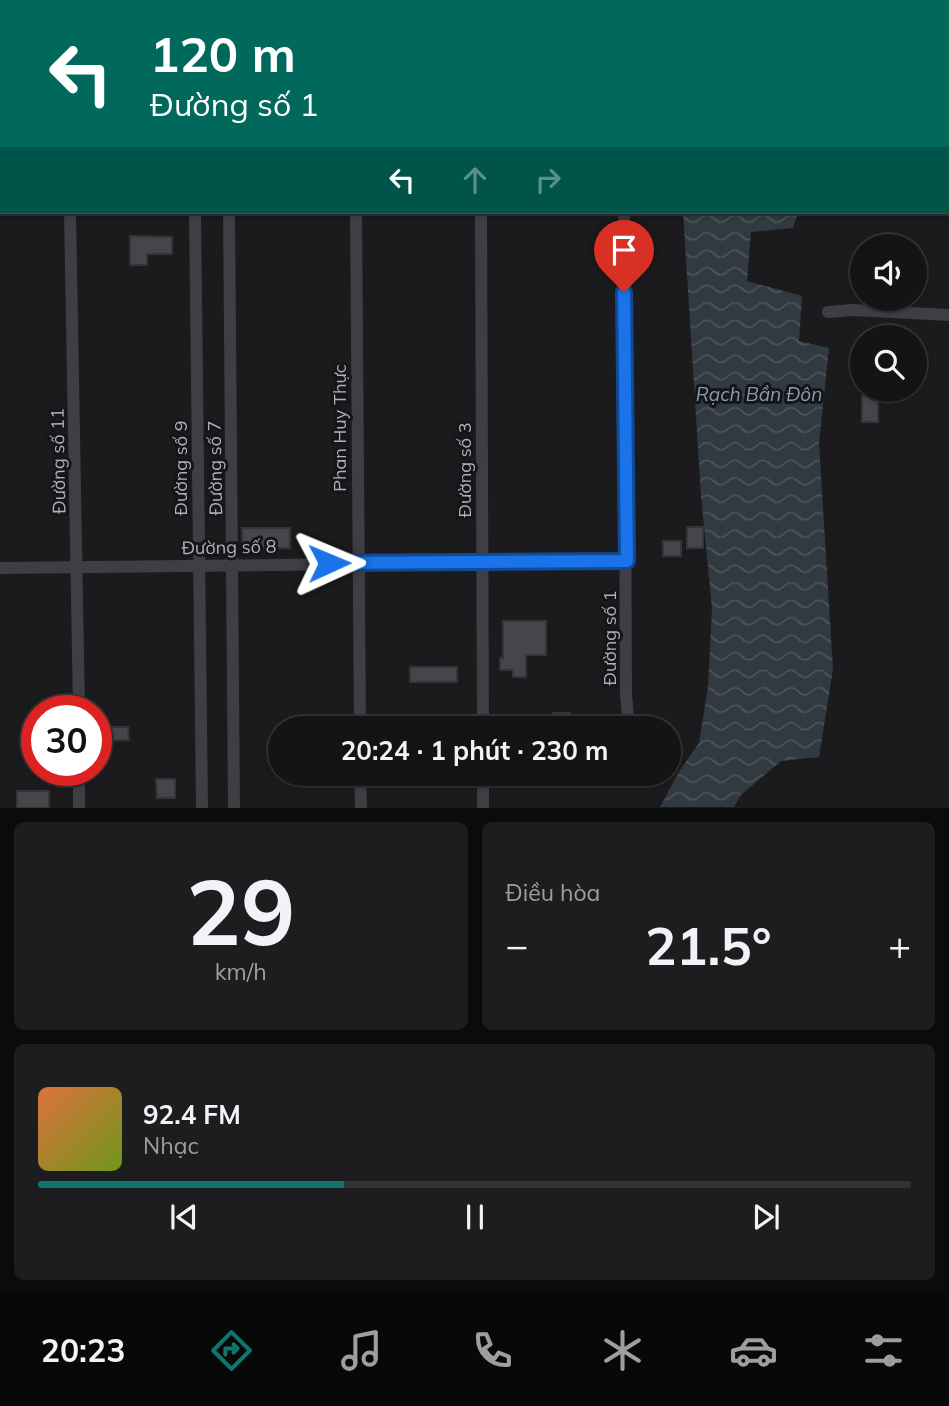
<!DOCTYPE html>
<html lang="vi">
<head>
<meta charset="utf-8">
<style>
  body { margin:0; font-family:Mulish,sans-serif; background:#1d1d1f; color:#f1f3f6; height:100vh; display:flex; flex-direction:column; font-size:26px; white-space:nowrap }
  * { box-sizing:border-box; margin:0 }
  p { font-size:23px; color:#9d9ea1 }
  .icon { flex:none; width:38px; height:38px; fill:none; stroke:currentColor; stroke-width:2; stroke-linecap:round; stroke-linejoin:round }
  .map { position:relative; height:808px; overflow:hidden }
  .drawer { display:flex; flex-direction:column; gap:14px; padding:14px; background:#0b0b0c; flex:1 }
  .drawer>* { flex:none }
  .hud { position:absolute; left:0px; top:0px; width:950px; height:214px; box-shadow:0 2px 5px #0004,0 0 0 2px #333335; background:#00695c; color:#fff; overflow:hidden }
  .controls { position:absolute; left:850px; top:234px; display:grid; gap:14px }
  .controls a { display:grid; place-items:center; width:77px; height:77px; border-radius:50%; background:#141416; box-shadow:0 2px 5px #0004,0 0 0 2px #333335; font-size:35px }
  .speed { position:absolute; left:21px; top:695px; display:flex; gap:14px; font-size:35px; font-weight:700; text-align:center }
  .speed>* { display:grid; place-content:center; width:91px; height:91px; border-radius:50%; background:#141416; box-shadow:0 2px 5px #0004,0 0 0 2px #333335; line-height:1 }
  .speed .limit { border:10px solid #d22; background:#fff; color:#111 }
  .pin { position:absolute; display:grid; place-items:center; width:60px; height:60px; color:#fff; margin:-72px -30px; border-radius:50% 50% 50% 0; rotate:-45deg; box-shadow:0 0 7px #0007 }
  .pin .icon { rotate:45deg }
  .me { position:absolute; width:77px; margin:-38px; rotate:89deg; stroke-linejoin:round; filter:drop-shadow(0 0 5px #0008) }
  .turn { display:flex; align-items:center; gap:24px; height:147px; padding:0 35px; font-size:32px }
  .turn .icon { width:91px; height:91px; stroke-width:2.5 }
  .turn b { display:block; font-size:49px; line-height:60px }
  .lanes { display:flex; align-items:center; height:66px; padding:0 35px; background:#0003; justify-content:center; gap:35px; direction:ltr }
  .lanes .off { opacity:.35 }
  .big { font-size:52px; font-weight:700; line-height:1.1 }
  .drawer .widget { flex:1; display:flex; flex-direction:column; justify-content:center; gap:10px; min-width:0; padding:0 24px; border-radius:10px; background:#1d1d1f }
  .drawer .dial { align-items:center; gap:0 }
  .dial b { font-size:91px; line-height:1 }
  .song { display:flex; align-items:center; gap:21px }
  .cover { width:84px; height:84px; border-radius:10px; background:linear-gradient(135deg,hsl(20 70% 55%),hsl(80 70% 35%)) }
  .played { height:7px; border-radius:4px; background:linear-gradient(90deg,#0f766e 35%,#333335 35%) }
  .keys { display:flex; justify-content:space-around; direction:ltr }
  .heat { display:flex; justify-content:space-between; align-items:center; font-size:38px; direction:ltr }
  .drawer .tiles { flex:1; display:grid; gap:14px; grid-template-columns:1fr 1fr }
  .widget:last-child { grid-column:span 2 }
  .trip { position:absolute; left:268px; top:716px; width:413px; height:70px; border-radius:35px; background:#141416; box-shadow:0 2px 5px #0004,0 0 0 2px #333335; font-weight:700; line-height:70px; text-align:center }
  .tab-bar { display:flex; height:112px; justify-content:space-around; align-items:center; background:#080809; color:#9d9ea1 }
  .tab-bar .icon { width:49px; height:49px }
  .tab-bar .active { color:#0f766e }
  .tab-bar b { font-size:32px; color:#f1f3f6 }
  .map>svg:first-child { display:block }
</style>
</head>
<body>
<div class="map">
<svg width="949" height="808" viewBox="0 0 949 808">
  <defs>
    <pattern id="water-waves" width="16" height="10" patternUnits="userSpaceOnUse" patternTransform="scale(1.75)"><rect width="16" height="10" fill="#313941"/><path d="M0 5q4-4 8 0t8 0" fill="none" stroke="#4c535a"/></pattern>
  </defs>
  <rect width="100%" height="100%" fill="#1b1b1d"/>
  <polygon fill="url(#water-waves)" points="683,212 798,212 793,228 751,232 747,281 802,296 799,341 829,348 819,443 833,669 819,757 781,761 741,795 734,807 660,807 680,770 699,743 708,687 712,608 701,496"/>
  <g fill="#45464a" stroke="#353539" stroke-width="2">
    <polygon points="130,236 172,237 172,254 147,254 147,265 130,265"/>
    <rect x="862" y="396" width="16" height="26"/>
    <rect x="687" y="527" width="16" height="21"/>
    <polygon points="242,528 290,528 290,548 242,549"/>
    <rect x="663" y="541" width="18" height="15"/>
    <polygon points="503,621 546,621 546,655 526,655 526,677 513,677 513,670 500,670 500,658 503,658"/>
    <rect x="410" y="667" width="47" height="15"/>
    <rect x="553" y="713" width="17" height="15"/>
    <polygon points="96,727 128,727 129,740 96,741"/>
    <polygon points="156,779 175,779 175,798 157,798"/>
    <rect x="17" y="791" width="32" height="17"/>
  </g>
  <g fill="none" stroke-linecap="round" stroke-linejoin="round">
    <g stroke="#3e3e44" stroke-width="12">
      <polyline points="195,0 195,2"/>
      <polyline points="229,0 229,2"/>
      <polyline points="353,0 353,2"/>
      <polyline points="478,0 478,2"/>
      <polyline points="622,0 622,2"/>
      <polyline points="69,2 69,0"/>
      <polyline points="0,155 2,155"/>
      <polyline points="70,212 79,710"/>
      <polyline points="195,212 202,808"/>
      <polyline points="229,212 234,808"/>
      <polyline points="356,212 360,728"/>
      <polyline points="481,212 483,728"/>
      <polyline points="624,212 626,695 629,728"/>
      <polyline points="828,312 853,310 949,315"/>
      <polyline points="0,568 627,561"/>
      <polyline points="79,770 79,808"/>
      <polyline points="360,774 361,808"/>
      <polyline points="483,774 483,808"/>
    </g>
  </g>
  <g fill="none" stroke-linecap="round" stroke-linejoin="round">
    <defs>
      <polyline id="route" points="329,563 627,561 624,292"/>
    </defs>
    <use href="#route" stroke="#114b97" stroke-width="18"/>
    <use href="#route" stroke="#1a73e8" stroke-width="12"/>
  </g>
  <g text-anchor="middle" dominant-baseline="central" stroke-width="6" stroke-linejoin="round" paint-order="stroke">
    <g font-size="18" fill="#aeb1bc" stroke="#161618">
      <text transform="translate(339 428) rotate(-90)">Phan Huy Thực</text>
      <text transform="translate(58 461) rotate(-91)">Đường số 11</text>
      <text transform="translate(180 468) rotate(-90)">Đường số 9</text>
      <text transform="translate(215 468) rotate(-91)">Đường số 7</text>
      <text transform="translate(464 470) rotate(-90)">Đường số 3</text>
      <text transform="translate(229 547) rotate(-1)">Đường số 8</text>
      <text transform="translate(609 638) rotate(-90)">Đường số 1</text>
    </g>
    <g font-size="19" font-style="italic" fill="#879db5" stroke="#161618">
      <text x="759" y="394">Rạch Bần Đôn</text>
    </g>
  </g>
</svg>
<div class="controls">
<a><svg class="icon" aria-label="sound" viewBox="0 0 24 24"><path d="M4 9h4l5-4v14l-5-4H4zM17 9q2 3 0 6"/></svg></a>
<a><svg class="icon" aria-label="search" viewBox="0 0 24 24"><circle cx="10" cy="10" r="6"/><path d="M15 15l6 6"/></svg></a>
</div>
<div class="speed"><div class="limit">30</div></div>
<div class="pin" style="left:624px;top:292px;background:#d93025"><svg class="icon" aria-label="arrive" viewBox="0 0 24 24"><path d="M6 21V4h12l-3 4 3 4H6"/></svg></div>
<svg class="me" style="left:329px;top:563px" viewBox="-20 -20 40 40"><path d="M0-17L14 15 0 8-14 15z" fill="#1a73e8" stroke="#fff" stroke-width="4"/></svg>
<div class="trip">20:24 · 1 phút · 230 m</div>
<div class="hud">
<div class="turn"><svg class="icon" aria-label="left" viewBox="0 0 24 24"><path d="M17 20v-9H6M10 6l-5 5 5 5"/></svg><div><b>120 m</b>Đường số 1</div></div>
<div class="lanes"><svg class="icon" aria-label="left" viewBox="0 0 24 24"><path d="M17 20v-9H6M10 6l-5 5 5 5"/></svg><svg class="icon off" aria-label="ahead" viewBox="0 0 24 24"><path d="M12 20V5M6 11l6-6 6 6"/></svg><svg class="icon off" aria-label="right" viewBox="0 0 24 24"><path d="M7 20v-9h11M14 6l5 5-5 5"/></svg></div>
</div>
</div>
<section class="drawer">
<div class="tiles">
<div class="widget dial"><b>29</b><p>km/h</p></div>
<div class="widget"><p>Điều hòa</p>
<div class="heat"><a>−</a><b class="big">21.5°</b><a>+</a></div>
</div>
<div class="widget">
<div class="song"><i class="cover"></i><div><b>92.4 FM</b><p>Nhạc</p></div></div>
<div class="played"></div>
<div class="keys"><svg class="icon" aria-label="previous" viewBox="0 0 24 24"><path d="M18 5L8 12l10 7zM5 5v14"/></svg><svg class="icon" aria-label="pause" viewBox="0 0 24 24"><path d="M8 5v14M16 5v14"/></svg><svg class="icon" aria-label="next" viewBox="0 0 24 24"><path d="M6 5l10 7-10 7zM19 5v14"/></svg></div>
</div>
</div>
</section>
<nav class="tab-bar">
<b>20:23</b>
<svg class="icon active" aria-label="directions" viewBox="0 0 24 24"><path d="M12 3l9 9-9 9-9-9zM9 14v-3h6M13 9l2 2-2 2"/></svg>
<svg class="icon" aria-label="music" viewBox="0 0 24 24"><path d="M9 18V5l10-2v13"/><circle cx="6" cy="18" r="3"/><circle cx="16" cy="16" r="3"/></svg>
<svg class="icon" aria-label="phone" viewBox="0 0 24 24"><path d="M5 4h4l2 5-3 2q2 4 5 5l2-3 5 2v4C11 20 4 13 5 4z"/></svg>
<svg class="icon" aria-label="climate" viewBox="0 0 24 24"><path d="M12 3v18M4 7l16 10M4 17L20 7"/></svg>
<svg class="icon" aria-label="car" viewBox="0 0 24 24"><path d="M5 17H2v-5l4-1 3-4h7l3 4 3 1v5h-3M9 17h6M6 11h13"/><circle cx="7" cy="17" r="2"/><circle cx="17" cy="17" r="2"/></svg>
<svg class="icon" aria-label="filters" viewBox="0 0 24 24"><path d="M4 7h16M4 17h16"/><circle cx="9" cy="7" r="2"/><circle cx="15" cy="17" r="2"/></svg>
</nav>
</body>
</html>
